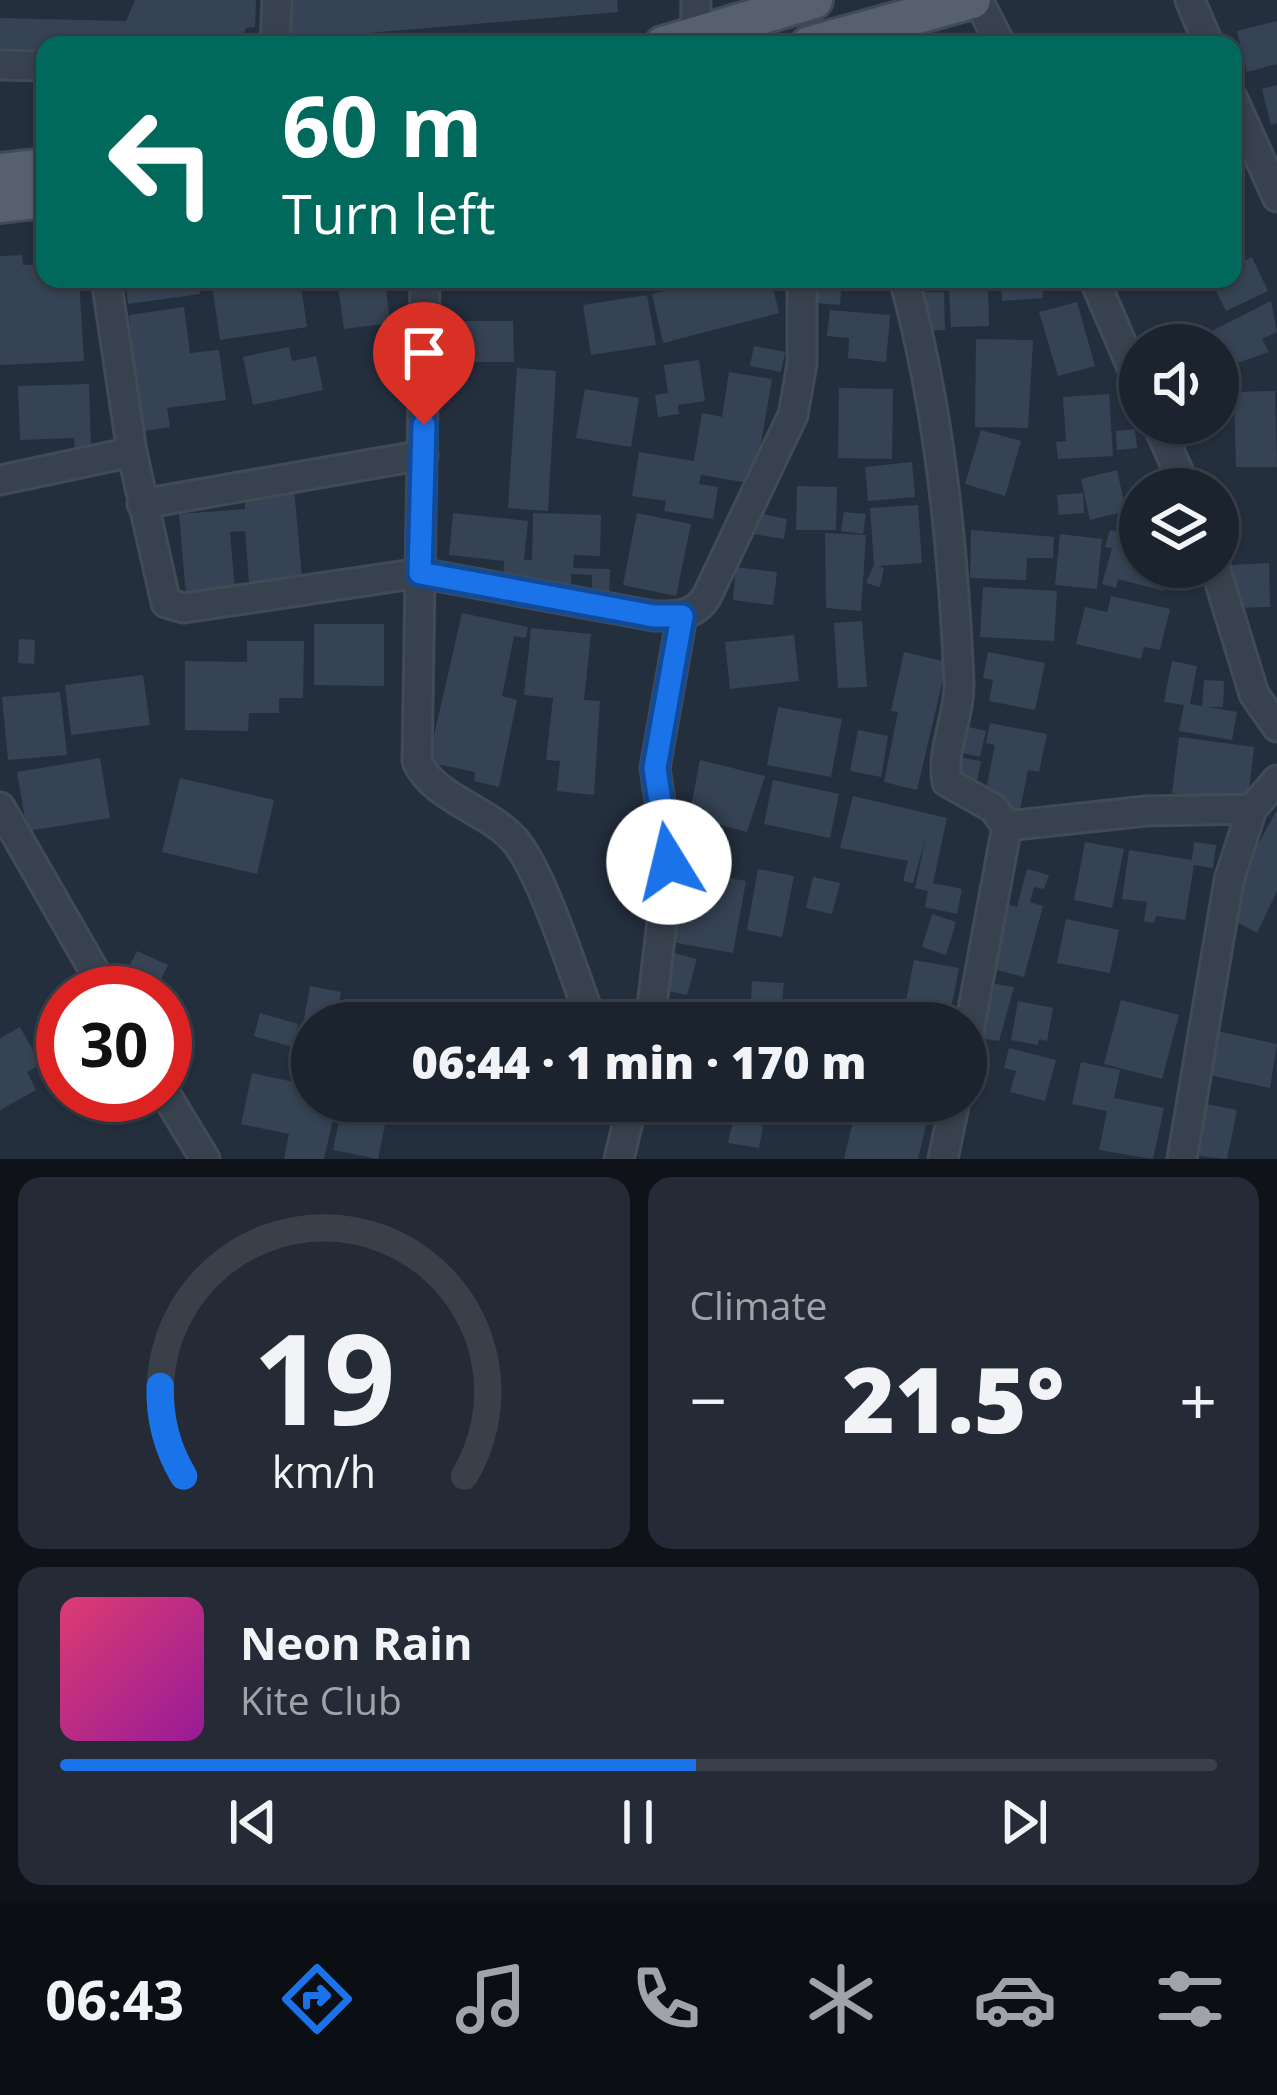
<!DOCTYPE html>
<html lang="en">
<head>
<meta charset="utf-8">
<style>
  body { margin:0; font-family:"Open Sans",sans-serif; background:#242b36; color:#f1f3f6; height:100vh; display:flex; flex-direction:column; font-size:45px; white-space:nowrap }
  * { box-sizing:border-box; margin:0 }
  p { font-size:39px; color:#a0a4aa }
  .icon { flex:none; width:66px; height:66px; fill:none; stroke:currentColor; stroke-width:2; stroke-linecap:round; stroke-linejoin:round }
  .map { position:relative; height:1159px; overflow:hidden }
  .sheet { display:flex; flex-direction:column; gap:18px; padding:18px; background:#0f1319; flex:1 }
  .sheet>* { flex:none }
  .top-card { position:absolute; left:36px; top:36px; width:1206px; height:252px; border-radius:24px; box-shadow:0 3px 9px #0004,0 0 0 3px #39404a; background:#00695c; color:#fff; overflow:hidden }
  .fabs { position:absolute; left:1119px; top:324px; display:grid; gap:24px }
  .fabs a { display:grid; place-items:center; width:120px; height:120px; border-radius:50%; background:#1b232e; box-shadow:0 3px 9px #0004,0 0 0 3px #39404a; font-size:60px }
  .speed { position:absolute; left:36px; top:966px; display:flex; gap:24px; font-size:60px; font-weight:700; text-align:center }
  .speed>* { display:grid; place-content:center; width:156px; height:156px; border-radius:50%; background:#1b232e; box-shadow:0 3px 9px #0004,0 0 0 3px #39404a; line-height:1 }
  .speed .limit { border:18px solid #d22; background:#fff; color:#111 }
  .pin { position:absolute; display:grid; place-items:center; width:102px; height:102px; color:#fff; margin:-123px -51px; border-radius:50% 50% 50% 0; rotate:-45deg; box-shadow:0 0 12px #0007 }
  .pin .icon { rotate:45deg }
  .me { position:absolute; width:132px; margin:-66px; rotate:351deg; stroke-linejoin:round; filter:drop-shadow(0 0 9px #0008) }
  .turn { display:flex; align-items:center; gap:42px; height:252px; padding:0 48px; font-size:54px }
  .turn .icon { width:156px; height:156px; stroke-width:2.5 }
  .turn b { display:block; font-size:84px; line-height:102px }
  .big { font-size:90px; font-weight:800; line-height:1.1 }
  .sheet .tile { flex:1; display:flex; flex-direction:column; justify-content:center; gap:18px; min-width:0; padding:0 42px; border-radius:24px; background:#242b36 }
  .sheet .dial { align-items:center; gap:0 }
  .dial svg { height:312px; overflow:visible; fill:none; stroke:#39404a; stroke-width:7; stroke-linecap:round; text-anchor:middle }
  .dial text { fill:#f1f3f6; stroke:none }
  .song { display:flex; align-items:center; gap:36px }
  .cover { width:144px; height:144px; border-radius:18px; background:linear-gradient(135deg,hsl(340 70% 55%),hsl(300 70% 35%)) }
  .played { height:12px; border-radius:6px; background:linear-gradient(90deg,#1a73e8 55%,#39404a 55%) }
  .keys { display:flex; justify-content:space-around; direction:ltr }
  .heat { display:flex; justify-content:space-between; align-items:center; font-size:66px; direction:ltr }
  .sheet .tiles { flex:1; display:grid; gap:18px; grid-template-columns:1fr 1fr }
  .tile:last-child { grid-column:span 2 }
  .trip { position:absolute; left:291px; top:1002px; width:696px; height:120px; border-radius:60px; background:#1b232e; box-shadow:0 3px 9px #0004,0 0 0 3px #39404a; font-weight:800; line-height:120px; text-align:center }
  .tab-bar { display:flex; height:192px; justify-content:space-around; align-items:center; background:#0b0e12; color:#a0a4aa }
  .tab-bar .icon { width:84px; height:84px }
  .tab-bar .selected { color:#1a73e8 }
  .tab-bar b { font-size:54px; color:#f1f3f6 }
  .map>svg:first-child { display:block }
</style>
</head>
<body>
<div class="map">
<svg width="1277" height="1159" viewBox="0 0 1277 1159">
  <rect width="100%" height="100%" fill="#242f3e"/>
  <g fill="#364354">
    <polygon points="135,0 256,0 255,27 246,28 238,45 45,45 45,56 0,56 0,18 126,21"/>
    <polygon points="282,0 617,0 618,12 286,40"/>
    <polygon points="1277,21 1277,64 1247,72 1237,31"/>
    <polygon points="1277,85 1277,123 1271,125 1262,89"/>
    <polygon points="22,255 23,265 45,264 45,279 79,279 84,361 0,365 0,256"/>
    <polygon points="1252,257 1268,291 1226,311 1210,279 1233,279 1233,266"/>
    <polygon points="125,279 198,279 200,294 128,304"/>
    <polygon points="211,279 300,279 307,327 220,340"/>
    <polygon points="718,279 771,279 779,313 663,343 652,294"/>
    <polygon points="818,279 842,279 840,305 816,303"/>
    <polygon points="1001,279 1042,279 1043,298 1002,301"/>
    <polygon points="385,281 390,323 344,329 338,286"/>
    <polygon points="988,287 989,326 951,327 949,288"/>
    <polygon points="922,292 944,292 945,330 923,331"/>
    <polygon points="647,295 656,345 591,355 583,305"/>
    <polygon points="1271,301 1277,332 1262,339 1269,352 1219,369 1218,345 1207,345 1202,336"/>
    <polygon points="1077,302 1095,366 1058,376 1039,312"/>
    <polygon points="184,307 190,353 219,350 226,400 167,408 170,427 138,432 129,315"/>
    <polygon points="830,310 890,315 886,362 848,358 849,338 827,336"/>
    <polygon points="444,321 513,321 514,362 444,362"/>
    <polygon points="976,339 1033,340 1028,428 975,427"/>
    <polygon points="754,346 785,352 781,372 750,366"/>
    <polygon points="289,347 292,361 316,356 323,390 253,405 243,357"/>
    <polygon points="699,360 705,401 678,405 679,414 658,417 655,395 668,393 664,365"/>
    <polygon points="517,368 556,371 548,511 508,508"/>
    <polygon points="729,372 772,379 754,484 701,475 699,484 718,487 713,519 664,511 666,501 632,496 639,452 694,461 702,413 722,417"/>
    <polygon points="89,384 91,451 75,452 74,438 20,440 18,386"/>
    <polygon points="839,388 893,389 892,459 838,458"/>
    <polygon points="585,389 639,398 631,447 576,438"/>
    <polygon points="1275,391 1277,467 1236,467 1234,392"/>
    <polygon points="1109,394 1113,456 1058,459 1056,442 1066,441 1063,397"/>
    <polygon points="1135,429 1137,448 1117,450 1116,431"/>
    <polygon points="981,430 1021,441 1005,496 965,484"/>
    <polygon points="912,462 915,497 868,501 865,467"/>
    <polygon points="1117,470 1126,511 1090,520 1081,479"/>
    <polygon points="797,486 837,487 836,530 796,530"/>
    <polygon points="294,488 302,577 249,582 245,531 230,532 235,590 186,595 179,514 245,509 244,492"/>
    <polygon points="1083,493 1084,513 1059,515 1057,495"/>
    <polygon points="918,505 922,563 879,566 884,568 880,587 866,583 874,565 870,508"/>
    <polygon points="844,512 866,514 863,534 841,531"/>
    <polygon points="453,513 528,521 524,560 532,560 533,513 601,515 600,556 574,555 573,568 610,569 609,597 592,596 592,575 571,574 571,591 503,589 504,561 449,555"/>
    <polygon points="637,513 691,524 676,596 623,585"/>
    <polygon points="757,513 787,519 784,539 753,534"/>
    <polygon points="971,530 1054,537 1053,558 1027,558 1026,580 970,578"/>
    <polygon points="1110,530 1140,538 1140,567 1171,567 1164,591 1118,579 1116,588 1102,584 1112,548 1105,547"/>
    <polygon points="825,533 866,535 861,611 826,608"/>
    <polygon points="1060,534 1102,539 1097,589 1055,585"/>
    <polygon points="1269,563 1270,607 1231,608 1230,565"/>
    <polygon points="736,567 777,572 773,605 733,600"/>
    <polygon points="983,587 1057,591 1054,641 980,637"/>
    <polygon points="1111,596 1170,609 1160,650 1144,647 1141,659 1076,644 1085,607 1107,612"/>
    <polygon points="462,613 528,627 526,638 514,636 502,696 517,700 499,787 474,781 475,772 428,762"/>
    <polygon points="862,621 867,687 838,688 834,623"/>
    <polygon points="314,624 384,624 384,686 314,685"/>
    <polygon points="531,628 591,634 584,700 600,701 594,795 557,791 560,761 546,760 553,698 524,695"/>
    <polygon points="794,635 799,681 730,689 725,642"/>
    <polygon points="19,639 35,640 34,664 18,663"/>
    <polygon points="247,641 304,641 303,698 279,698 279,713 249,713 248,731 185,730 185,661 247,662"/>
    <polygon points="904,652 947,662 917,790 884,782 898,712 891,711"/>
    <polygon points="988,652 1045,663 1035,710 989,701 993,680 983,678"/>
    <polygon points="1172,661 1197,666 1190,704 1202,706 1204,680 1224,681 1223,707 1208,707 1237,712 1232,740 1179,731 1184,705 1164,702"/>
    <polygon points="143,675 150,725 71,735 65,685"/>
    <polygon points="60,692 67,755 8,760 2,697"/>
    <polygon points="778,707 842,719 831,777 767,765"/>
    <polygon points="990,723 1047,734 1039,772 1028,770 1020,810 983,804 995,745 986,743"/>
    <polygon points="965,726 986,731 980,757 959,752"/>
    <polygon points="858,730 888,736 881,777 850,771"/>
    <polygon points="1179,737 1254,747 1247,808 1188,816 1191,795 1172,793"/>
    <polygon points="958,757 981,761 975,792 952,787"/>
    <polygon points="100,758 110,818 27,831 17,772"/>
    <polygon points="700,760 765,776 747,832 689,817"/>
    <polygon points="180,778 274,800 257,874 162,852"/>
    <polygon points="773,780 839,794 830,838 764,824"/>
    <polygon points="853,796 947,818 933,883 962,889 957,914 925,907 928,891 915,888 926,837 913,883 903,881 908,861 840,848"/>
    <polygon points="1277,810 1277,891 1257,933 1220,913"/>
    <polygon points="1085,842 1124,849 1112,908 1074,900"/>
    <polygon points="1194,842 1216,845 1213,868 1194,865 1185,920 1156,916 1154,923 1144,921 1147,902 1122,899 1129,850 1192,860"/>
    <polygon points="688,856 710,860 707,874 746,881 733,953 666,941 679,872 685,873"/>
    <polygon points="758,869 794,876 782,937 747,930"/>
    <polygon points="1027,869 1049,875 1044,889 1034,887 1030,902 1043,906 1024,977 986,967 1004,903 1017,907"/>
    <polygon points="813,877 840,883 832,914 806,908"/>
    <polygon points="932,914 956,922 946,955 922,947"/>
    <polygon points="1066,919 1119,930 1110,973 1057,963"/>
    <polygon points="137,951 168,965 156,989 125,974"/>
    <polygon points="674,953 697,959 687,995 664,990"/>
    <polygon points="914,960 959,968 948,1023 919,1023 922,1009 905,1006"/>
    <polygon points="752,981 784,983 782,1001 751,1000"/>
    <polygon points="989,983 1014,987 999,1041 979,1038"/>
    <polygon points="310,986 341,992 337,1017 358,1021 312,1023 312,1048 299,1046"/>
    <polygon points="1121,1000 1179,1015 1162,1079 1104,1064"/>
    <polygon points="380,1001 439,1014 437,1023 375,1023"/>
    <polygon points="1018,1001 1053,1008 1047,1041 1039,1039 1038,1045 1011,1040"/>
    <polygon points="260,1013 298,1024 292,1047 254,1036"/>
    <polygon points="20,1027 41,1064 27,1072 36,1090 0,1110 0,1038"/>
    <polygon points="1213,1030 1277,1044 1270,1088 1204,1074"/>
    <polygon points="1009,1048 1056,1060 1045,1101 1010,1092 1016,1071 1004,1068"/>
    <polygon points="1081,1062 1120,1070 1114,1098 1164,1108 1153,1159 1099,1150 1107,1111 1072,1104"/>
    <polygon points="252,1073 312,1086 312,1101 337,1101 324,1159 284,1159 289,1134 241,1124"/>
    <polygon points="343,1101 389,1105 378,1159 333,1150"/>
    <polygon points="701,1101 751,1101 750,1107 766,1110 759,1148 728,1143 732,1125 697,1119"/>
    <polygon points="768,1101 817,1101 811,1120 767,1109"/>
    <polygon points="1191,1101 1237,1110 1227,1159 1181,1154"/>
    <polygon points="856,1108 926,1125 918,1159 844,1159"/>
  </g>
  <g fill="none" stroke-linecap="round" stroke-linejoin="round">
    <defs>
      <g id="minor">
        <polyline points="978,0 1001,45"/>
        <polyline points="1190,0 1209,45"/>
        <polyline points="275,45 277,0"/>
        <polyline points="695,45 696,0"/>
        <polyline points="0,65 45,66"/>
        <polyline points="1233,99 1277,197"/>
        <path d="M106 279 132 452 166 603 184 608 420 573 654 616C677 616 694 617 707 596L793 415 802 364V279"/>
        <path d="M425 279 417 761C433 799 491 810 517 843 544 878 575 977 592 1023"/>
        <path d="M904 279C940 410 953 547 959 682 960 716 941 749 947 782L993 808 1007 826 966 1047"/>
        <polyline points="1094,279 1140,386"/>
        <polyline points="1157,423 1186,489"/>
        <polyline points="0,480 132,452"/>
        <polyline points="142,504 423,455"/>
        <polyline points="1215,567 1254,694 1277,727"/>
        <polyline points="0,807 107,993"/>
        <polyline points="1007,826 1146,811 1252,809"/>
        <polyline points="650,1023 669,862 655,768 682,616"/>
        <polyline points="165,1093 205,1159"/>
        <polyline points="619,1159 633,1101"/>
        <polyline points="943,1159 955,1101"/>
        <polyline points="1182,1159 1229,880 1252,809 1277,780"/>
      </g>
      <g id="major">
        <polyline points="663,45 814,0"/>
        <polyline points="809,45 972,0"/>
        <polyline points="0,172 45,167"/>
        <polyline points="0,204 45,199"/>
      </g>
    </defs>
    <use href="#minor" stroke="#414a57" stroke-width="33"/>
    <use href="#major" stroke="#414a57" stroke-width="42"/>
    <use href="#minor" stroke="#38414e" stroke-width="27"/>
    <use href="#major" stroke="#56606e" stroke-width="36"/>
  </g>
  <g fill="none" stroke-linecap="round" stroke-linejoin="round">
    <defs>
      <polyline id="route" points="424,425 420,573 654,616 682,616 655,768 669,862"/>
    </defs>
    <use href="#route" stroke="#114b97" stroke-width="30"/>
    <use href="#route" stroke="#1a73e8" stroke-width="21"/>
  </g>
</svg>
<div class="fabs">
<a><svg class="icon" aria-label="sound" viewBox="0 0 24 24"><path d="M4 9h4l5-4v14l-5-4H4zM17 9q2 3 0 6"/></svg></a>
<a><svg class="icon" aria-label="layers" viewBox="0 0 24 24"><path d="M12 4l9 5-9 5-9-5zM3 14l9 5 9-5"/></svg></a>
</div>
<div class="speed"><div class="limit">30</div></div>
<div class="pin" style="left:424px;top:425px;background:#d93025"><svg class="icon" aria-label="arrive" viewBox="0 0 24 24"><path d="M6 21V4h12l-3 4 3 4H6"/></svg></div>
<svg class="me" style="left:669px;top:862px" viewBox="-20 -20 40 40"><circle r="19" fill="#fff"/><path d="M0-13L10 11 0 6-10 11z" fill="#1a73e8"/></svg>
<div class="trip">06:44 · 1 min · 170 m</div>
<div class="top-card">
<div class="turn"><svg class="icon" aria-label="left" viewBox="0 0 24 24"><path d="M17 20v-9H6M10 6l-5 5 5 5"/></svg><div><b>60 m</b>Turn left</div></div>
</div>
</div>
<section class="sheet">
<div class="tiles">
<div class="tile dial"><svg viewBox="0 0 100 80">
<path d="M14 69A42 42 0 1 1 86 69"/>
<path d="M14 69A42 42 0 0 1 8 46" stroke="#1a73e8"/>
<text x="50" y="56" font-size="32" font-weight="700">19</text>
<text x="50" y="72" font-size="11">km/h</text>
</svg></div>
<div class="tile"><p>Climate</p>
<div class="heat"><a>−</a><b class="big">21.5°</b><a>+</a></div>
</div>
<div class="tile">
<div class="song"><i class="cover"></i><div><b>Neon Rain</b><p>Kite Club</p></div></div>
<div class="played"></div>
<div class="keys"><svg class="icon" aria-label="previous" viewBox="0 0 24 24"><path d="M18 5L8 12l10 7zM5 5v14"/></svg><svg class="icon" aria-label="pause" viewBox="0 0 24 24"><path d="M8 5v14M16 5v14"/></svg><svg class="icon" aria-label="next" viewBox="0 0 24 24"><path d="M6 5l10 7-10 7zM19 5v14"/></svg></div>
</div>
</div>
</section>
<nav class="tab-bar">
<b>06:43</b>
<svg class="icon selected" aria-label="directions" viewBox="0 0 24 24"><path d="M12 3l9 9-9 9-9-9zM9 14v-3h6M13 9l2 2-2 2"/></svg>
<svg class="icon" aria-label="music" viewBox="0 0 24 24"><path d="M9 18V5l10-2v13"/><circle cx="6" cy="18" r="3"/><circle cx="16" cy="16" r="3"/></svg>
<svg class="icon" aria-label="phone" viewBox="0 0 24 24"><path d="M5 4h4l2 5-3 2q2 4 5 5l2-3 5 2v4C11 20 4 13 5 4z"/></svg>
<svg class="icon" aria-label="climate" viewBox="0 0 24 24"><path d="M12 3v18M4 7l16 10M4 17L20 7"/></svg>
<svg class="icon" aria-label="car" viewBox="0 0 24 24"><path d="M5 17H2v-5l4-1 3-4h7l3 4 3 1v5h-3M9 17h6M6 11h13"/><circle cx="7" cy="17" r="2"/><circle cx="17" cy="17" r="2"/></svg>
<svg class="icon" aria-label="filters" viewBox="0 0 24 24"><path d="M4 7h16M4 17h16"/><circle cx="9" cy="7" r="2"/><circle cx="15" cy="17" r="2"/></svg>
</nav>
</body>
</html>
